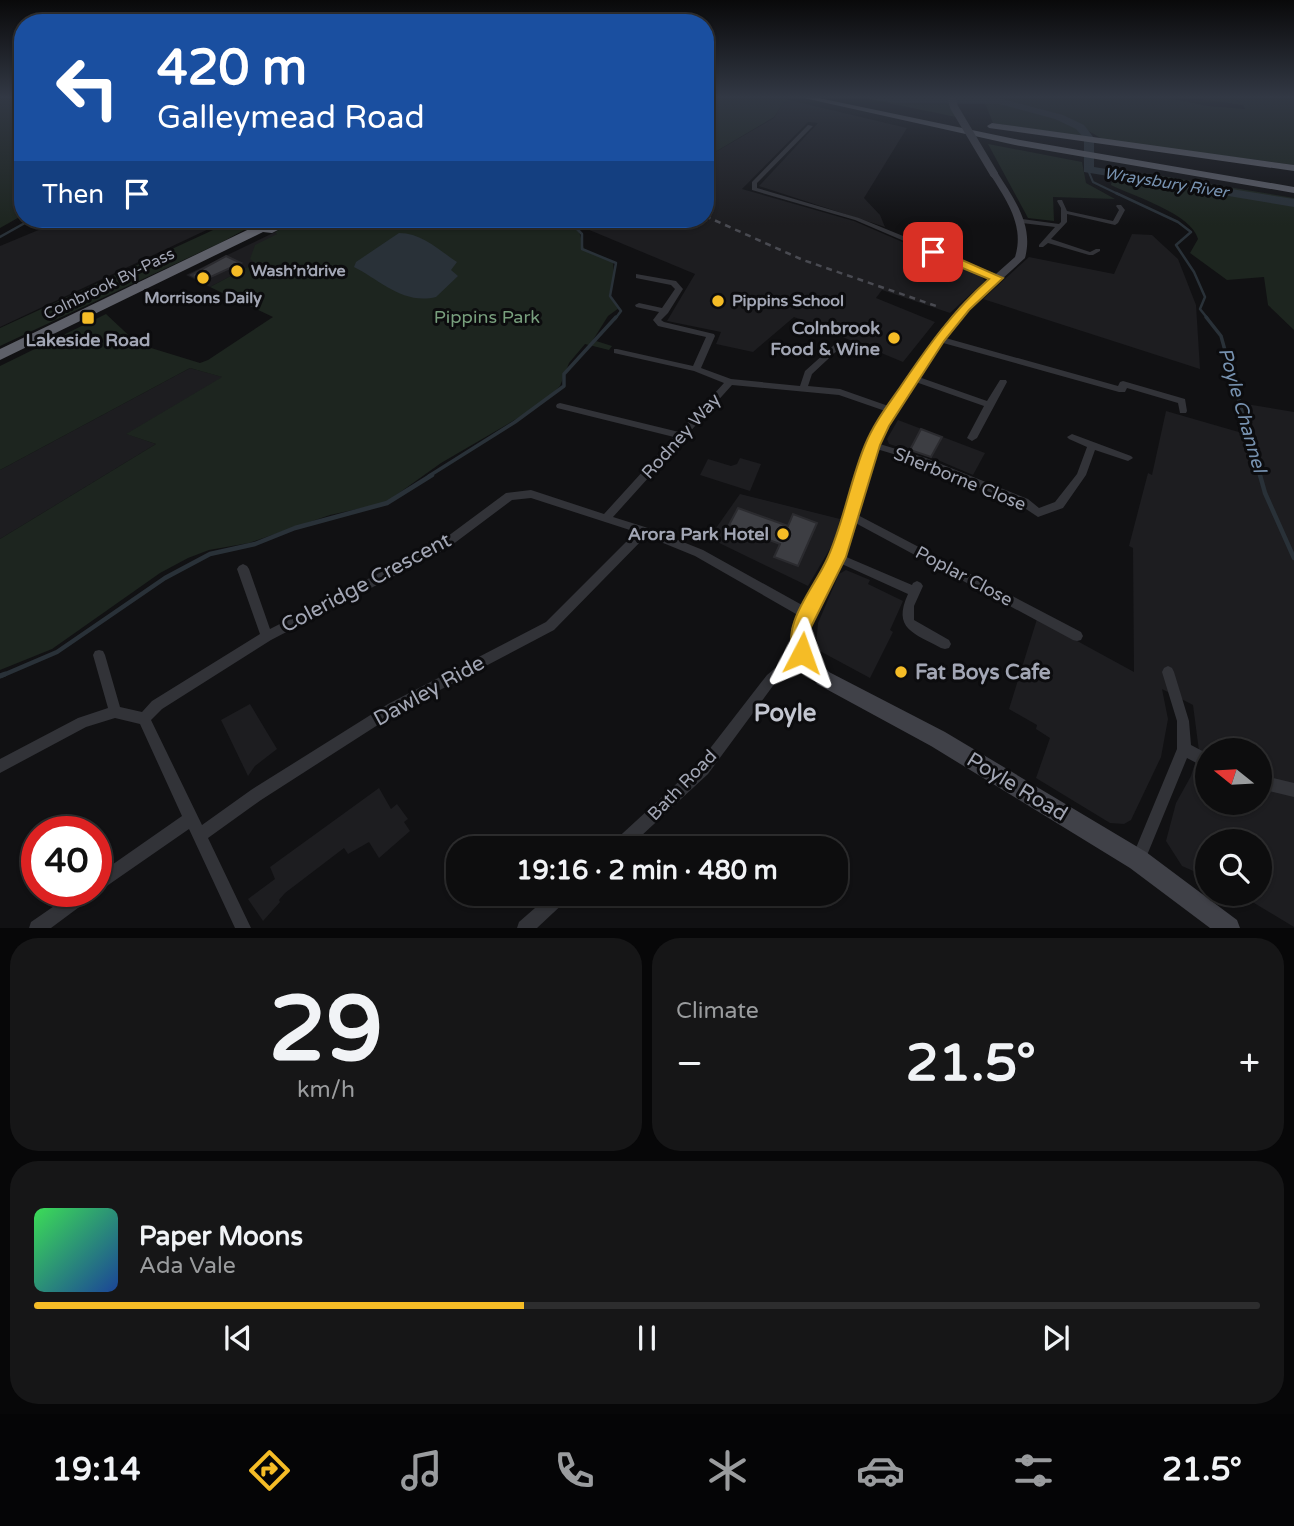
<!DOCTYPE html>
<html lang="en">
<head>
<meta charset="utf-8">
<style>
  body { margin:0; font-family:"Varela Round",sans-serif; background:#161617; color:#f1f3f6; height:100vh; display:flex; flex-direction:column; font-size:26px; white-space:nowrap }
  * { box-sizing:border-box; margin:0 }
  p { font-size:23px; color:#9a9c9e }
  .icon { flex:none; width:38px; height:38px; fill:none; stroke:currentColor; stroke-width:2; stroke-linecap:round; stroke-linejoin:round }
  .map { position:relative; height:928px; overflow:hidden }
  .drawer { display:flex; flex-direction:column; gap:10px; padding:10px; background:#070708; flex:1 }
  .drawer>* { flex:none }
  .banner { position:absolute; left:14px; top:14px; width:700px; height:214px; border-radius:28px; box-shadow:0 2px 5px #0004,0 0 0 2px #2d2d2e; background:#1a4fa0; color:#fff; overflow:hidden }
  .needle { width:46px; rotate:288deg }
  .controls { position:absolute; left:1195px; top:738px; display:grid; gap:14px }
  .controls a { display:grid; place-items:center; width:77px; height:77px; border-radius:50%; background:#0d0d0e; box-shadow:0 2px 5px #0004,0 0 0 2px #2d2d2e; font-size:35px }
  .speed { position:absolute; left:21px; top:816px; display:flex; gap:14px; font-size:35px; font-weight:700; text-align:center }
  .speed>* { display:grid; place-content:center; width:91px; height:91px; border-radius:50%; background:#0d0d0e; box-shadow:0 2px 5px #0004,0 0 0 2px #2d2d2e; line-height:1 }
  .speed .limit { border:10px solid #d22; background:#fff; color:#111 }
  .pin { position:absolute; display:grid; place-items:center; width:60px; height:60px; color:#fff; margin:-30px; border-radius:14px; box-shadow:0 4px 10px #0006 }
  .me { position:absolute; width:77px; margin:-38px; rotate:4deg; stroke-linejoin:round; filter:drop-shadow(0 0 5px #0008) }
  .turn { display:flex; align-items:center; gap:24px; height:147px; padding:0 28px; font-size:32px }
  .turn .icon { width:91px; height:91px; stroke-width:2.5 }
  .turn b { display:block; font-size:49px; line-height:60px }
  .then { display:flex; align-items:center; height:66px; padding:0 28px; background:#0003; gap:14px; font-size:26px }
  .big { font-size:52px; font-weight:700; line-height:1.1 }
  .drawer .widget { flex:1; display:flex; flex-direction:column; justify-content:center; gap:10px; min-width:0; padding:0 24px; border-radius:28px; background:#161617 }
  .drawer .dial { align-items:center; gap:0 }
  .dial b { font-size:91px; line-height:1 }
  .song { display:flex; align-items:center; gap:21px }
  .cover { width:84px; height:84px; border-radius:10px; background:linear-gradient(135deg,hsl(130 70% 55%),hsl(220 70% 35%)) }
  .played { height:7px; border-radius:4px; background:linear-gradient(90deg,#f5bc26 40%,#2d2d2e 40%) }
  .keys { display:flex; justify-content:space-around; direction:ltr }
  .heat { display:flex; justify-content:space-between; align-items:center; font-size:38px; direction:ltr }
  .drawer .tiles { flex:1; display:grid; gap:10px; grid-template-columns:1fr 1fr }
  .widget:last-child { grid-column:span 2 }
  .trip { position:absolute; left:446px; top:836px; width:402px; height:70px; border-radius:28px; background:#0d0d0e; box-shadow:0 2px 5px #0004,0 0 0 2px #2d2d2e; font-weight:700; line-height:70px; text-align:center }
  .dock { display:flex; height:112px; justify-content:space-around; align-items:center; background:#050506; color:#9a9c9e }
  .dock .icon { width:49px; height:49px }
  .dock .current { color:#f5bc26 }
  .dock b { font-size:32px; color:#f1f3f6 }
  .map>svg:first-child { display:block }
</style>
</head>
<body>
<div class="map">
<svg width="1294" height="928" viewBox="0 0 1294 928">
  <rect width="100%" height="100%" fill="#111113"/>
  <g fill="#1d1d20" fill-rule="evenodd">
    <polygon points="789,100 907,128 864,198 880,215 885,227 759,186 818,123 808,122 742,189 854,221 981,276 985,281 950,313 882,290 876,298 935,322 903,362 794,317 753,352 716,344 721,332 667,321 695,274 563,219 705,219 705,158 774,118 783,103"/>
    <polygon points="65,219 230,219 0,327 0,246"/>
    <polygon points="275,232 278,233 256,263 210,287 186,275"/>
    <polygon points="1132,234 1152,235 1178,259 1196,305 1200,369 983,299 1029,257 1114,274"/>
    <polygon points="190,368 223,377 127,434 156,444 0,539 0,470"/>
    <path d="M1246 404 1294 412V927L1239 894H1260V842H1208L1207 877 1182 866 1166 841 1176 803 1191 776 1199 751 1193 705 1162 689 1168 719 1161 757 1131 820 1124 824 1110 823 1036 778 1050 738 1036 729 1037 725 1009 709 1037 619 1134 672 1133 548 1129 546 1148 473 1152 475 1166 411 1256 437ZM1208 751H1260V803H1208Z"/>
    <polygon points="898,420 985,453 973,475 933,458 889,444 887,439"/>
    <polygon points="740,458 761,464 750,491 700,475 708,459 731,466 737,464"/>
    <polygon points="740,494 840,519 835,540 808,586 709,538"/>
    <polygon points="846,570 870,580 868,584 903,601 890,630 893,632 870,678 818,650 816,645 818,623 839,574"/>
    <polygon points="250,704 277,749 255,766 248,776 221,720"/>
    <polygon points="379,788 391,809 397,804 408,819 404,822 410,831 379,858 369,842 348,854 344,848 285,893 279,900 280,902 263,921 248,899 275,879 270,867"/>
  </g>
  <g fill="#1d251f">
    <polygon points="0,96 23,96 23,215 0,228"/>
    <polygon points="705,96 774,96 789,100 783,103 774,117 705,158"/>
    <polygon points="854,96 947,96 956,117"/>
    <polygon points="980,96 1158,96 1208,106 1245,109 1243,105 1177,96 1231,96 1241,104 1233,96 1294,96 1294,165 1104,140 1061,115 1006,100 982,99"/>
    <path d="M999 102C1026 108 1068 112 1084 137L993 123 985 103Z"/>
    <polygon points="988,144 1082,162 1086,183 1115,199 1053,197 1054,221 1028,218"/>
    <path d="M1123 172 1156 175 1294 198V330L1268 305 1264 277 1227 280 1190 253 1198 239C1192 214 1133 196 1111 185L1112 181 1122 179Z"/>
    <polygon points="237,219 264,219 222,242 0,346 0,328"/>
    <polygon points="302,219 572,220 579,231 584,249 613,261 614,275 609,296 619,308 608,316 593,340 612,346 609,350 585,344 569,363 560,386 542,404 441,463 385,503 330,515 249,543 209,550 188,558 160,573 52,649 0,670 0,539 156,444 126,434 222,377 190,368 0,470 0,366 106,314 138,344 200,363 208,360 273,317 210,287 255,263 250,259 255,245 277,234 275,232"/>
  </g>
  <path fill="#293138" d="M399 233C422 233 440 251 457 262L451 270 458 276 436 297C403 305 380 280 354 267L356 262Z"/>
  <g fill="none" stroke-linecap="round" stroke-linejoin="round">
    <polyline stroke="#293138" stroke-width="2" points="1088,170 1093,182 1120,195"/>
    <g stroke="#293138" stroke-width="2.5">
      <polyline points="1116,193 1178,222 1191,232 1176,245 1194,272 1205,297 1200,309 1208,319"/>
      <polyline points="569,221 582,234 582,249 616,263 610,296 621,311 615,319"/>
      <polyline points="0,237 32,219"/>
    </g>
    <g stroke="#293138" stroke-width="3.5">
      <polyline points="1206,317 1221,336 1260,476"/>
      <polyline points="429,476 515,422 564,386 564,374 616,317"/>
    </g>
    <g stroke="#293138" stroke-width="4.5">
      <polyline points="1260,475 1265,493 1294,558"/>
      <polyline points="1,676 57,652 165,578 210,554 255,544 295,528 387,503 432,475"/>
    </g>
    <polyline stroke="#293138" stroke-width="5" points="0,676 5,674"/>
    <polygon fill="#293138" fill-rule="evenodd" points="866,96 999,98 1063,115 1084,125 1094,138 1094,167 1294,199 1294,207 1084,172 1084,138 1076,129 1055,119 999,104 897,103 870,99"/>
  </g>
  <g fill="#3d3e43" stroke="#2b2b2f" stroke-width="2">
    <polygon points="226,256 241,263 202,281 191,275"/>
    <polygon points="921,429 942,437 931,457 910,450"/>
    <polygon points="738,508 788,526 793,514 817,523 798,566 774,557 780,544 729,525"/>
  </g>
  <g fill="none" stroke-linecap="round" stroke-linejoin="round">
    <g fill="#323338" fill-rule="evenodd">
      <polygon points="808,125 813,126 757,183 757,188 859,218 1001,276 1001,280 995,280 855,220 752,190 752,182"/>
      <polygon points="1058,200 1062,200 1067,211 1113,221 1119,210 1116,206 1117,205 1121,205 1125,210 1118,223 1115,225 1067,214 1067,222 1051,239 1090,252 1096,249 1100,249 1100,251 1093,255 1089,255 1048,243 1043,247 1039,247 1039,245 1055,227 1022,223 1019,221 1022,219 1059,224 1061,222 1061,208 1057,201"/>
      <path d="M636 274 676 281 683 289 668 313 661 320 664 322 714 334 715 336 701 368 731 379 800 386 805 371 834 345H837L841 347 812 374 808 386 840 389 894 408 895 410 891 413 839 395 732 385 613 517 648 528 703 550 811 610 813 614 811 618 807 619 803 618 695 556 646 536 554 630 398 712 261 800 208 838 251 928H235L189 829 101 890 96 893 94 896 51 928H29L31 922 76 891H96V876L182 816 140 724 115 718 86 727 0 773V759L78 718 108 708 93 655 95 651 99 650 103 651 105 655 120 707 142 712 152 701 260 634 237 569 239 566 243 564 247 566 249 569 270 629 440 542 506 493 531 490 604 514 674 437 557 408 556 406 557 404 560 403 679 432 724 383 694 371 614 353V349H617L693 366 706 337 658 326 653 320 659 312 636 307 635 305 639 303 662 308 675 289 671 285 636 278ZM531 498 636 532 546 622 388 704 251 790 202 825 151 720 162 709 271 640 448 548 512 500Z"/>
      <polygon points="936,337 942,337 1118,386 1120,382 1123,381 1185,399 1187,411 1186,413 1180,413 1178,403 1127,388 1125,392 1119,392 936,341"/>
      <polygon points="913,375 987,401 1000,380 1006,380 1007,382 977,438 972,441 967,438 984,406 910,380 909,378 910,376"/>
      <polygon points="1072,434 1131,456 1133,458 1128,461 1095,450 1086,475 1063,508 1038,517 1020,505 920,462 870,447 868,445 873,442 926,458 1028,499 1039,508 1055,502 1077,474 1087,447 1069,439 1067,437"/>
      <polygon points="852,512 1081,632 1083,636 1081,640 1077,641 1073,640 848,519 847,516 848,513"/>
      <path d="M837 553 912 585 913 583 917 581 921 583 923 586 914 606V620L949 640 951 644 949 648 945 649 941 648C914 633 892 629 908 594L833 560 832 557 833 554Z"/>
      <polygon points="802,648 806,649 808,653 806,657 775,683 708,774 627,849 609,849 611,844 698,764 767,675 798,649"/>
      <polygon points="1168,666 1172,668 1174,672 1189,721 1191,745 1208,754 1208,769 1187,758 1143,865 1138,867 1133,865 1131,860 1177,749 1177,721 1162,672 1164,668"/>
      <polygon points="1260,775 1294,783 1294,797 1260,789"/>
      <polygon points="551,894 571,894 568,899 537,928 517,928 519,922"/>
    </g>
    <path fill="#404148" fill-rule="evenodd" d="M994 171 997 172C1014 199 1034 225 1025 258L968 310 944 341 888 426 880 445 845 557 809 629 811 650 829 672 945 732 1146 852 1237 920 1240 928H1210L1130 868 931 746 817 684 793 653 791 629 829 557 866 445 875 425 935 337 960 306 1015 257C1025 225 1006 200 990 174Z"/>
    <g fill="#5e6069" fill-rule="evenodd">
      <polygon points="795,96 809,96 1015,139 1294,187 1294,193 1015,145"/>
      <polygon points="992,123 1294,165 1294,171 989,128 987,126"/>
      <polygon points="270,219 300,219 272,233 263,232 0,360 0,349"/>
    </g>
    <polyline stroke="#494a51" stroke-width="2.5" stroke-dasharray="6 5" stroke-linecap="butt" points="705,216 803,260 939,307"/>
    <polyline stroke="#404148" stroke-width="8" points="951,96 954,107 994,174"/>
  </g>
  <linearGradient id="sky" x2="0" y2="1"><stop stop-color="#09090a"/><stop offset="0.43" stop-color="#323844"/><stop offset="1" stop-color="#323844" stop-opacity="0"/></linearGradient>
  <rect width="1294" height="225" fill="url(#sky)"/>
  <path fill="#f5bc26" stroke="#9f7a19" stroke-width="2" d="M929 249H937L1003 278 969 310 944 341 889 426 880 445 846 557 810 629 812 653 809 659 802 662 795 659C779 624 815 588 828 557 844 521 850 481 865 445 874 423 888 405 901 386 928 346 953 311 989 279L929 254Z"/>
  <g fill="#f5bc26" stroke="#0c0c0e" stroke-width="2.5">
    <circle cx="237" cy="271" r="7"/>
    <circle cx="203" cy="278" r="7"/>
    <circle cx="718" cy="301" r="7"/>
    <rect x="81" y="311" width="14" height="14" rx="3.5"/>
    <circle cx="894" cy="338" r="7"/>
    <circle cx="783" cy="534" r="7"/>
    <circle cx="901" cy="672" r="7"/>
  </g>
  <g text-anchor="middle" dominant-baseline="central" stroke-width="6" stroke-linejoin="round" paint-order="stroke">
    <g font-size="16" font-style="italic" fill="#7792b0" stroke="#0c0c0e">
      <text transform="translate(1166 183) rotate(9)">Wraysbury River</text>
    </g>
    <g font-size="16" font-weight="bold" fill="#a2a6b4" stroke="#0c0c0e" text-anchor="start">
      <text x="251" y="271">Wash’n’drive</text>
      <text x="203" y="298" text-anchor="middle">Morrisons Daily</text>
      <text x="732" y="301">Pippins School</text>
    </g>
    <g font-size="16" fill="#a2a6b4" stroke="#0c0c0e">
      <text transform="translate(109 284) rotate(-26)">Colnbrook By-Pass</text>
    </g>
    <g font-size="18" fill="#789f7d" stroke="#0c0c0e">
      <text x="487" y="317">Pippins Park</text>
    </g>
    <g font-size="18" font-weight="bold" fill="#a2a6b4" stroke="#0c0c0e" text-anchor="end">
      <text x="880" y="328">Colnbrook<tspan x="880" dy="21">Food &amp; Wine</tspan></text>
      <text x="88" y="340" text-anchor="middle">Lakeside Road</text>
      <text x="769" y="534">Arora Park Hotel</text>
    </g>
    <g font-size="18" fill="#a2a6b4" stroke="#0c0c0e">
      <text transform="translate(681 436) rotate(-48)">Rodney Way</text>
      <text transform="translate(960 479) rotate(22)">Sherborne Close</text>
      <text transform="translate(964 576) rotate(28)">Poplar Close</text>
      <text transform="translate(682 785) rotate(-46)">Bath Road</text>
    </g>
    <g font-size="19" font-style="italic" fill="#7792b0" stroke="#0c0c0e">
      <text transform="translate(1242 410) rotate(74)">Poyle Channel</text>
    </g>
    <g font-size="21" fill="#a2a6b4" stroke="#0c0c0e">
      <text transform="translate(366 583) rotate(-28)">Coleridge Crescent</text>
      <text transform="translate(429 691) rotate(-29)">Dawley Ride</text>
      <text transform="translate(1017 787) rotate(31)">Poyle Road</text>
    </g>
    <g font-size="21" font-weight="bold" fill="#a2a6b4" stroke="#0c0c0e" text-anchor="start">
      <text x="915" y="672">Fat Boys Cafe</text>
    </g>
    <g font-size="24" font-weight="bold" fill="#c3c6d0" stroke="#0c0c0e">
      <text x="785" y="713">Poyle</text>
    </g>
  </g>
</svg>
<div class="controls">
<a><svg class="needle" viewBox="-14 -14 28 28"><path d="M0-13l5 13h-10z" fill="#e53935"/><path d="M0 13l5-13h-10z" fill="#9a9c9e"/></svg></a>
<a><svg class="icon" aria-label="search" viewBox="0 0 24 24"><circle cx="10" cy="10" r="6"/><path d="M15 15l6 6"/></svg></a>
</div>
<div class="speed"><div class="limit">40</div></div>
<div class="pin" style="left:933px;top:252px;background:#d93025"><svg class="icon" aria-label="arrive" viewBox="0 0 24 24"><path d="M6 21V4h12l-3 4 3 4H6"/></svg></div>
<svg class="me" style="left:802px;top:653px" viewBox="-20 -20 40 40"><path d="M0-17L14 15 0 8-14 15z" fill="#f5bc26" stroke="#fff" stroke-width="4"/></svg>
<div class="trip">19:16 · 2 min · 480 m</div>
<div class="banner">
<div class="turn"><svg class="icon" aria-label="left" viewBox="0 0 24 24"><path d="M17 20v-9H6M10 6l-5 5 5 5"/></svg><div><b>420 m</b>Galleymead Road</div></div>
<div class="then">Then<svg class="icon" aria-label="arrive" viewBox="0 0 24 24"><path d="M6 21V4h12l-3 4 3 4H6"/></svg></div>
</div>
</div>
<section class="drawer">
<div class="tiles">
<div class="widget dial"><b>29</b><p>km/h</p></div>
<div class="widget"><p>Climate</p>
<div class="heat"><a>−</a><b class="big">21.5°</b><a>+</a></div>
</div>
<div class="widget">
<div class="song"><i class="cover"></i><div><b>Paper Moons</b><p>Ada Vale</p></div></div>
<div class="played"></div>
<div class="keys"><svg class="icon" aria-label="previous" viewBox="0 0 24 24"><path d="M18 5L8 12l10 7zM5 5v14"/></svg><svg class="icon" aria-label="pause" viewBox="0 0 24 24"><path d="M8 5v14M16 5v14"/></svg><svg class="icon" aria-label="next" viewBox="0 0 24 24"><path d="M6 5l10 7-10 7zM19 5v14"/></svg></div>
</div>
</div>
</section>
<nav class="dock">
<b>19:14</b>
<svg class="icon current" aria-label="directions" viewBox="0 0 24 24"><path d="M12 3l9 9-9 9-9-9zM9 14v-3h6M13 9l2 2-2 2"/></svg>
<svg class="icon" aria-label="music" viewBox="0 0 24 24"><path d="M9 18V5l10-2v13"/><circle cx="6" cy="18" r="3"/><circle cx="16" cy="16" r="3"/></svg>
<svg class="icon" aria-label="phone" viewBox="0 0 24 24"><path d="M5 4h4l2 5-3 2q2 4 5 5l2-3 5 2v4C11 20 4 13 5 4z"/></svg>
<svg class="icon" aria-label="climate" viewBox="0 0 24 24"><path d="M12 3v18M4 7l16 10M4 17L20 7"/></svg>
<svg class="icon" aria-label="car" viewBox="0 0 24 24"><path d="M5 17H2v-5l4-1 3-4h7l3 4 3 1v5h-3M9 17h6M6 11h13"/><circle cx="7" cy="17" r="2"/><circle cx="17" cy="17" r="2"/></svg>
<svg class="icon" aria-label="filters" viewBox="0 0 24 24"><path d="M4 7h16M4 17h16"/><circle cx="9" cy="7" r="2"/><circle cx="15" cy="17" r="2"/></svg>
<b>21.5°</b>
</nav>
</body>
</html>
